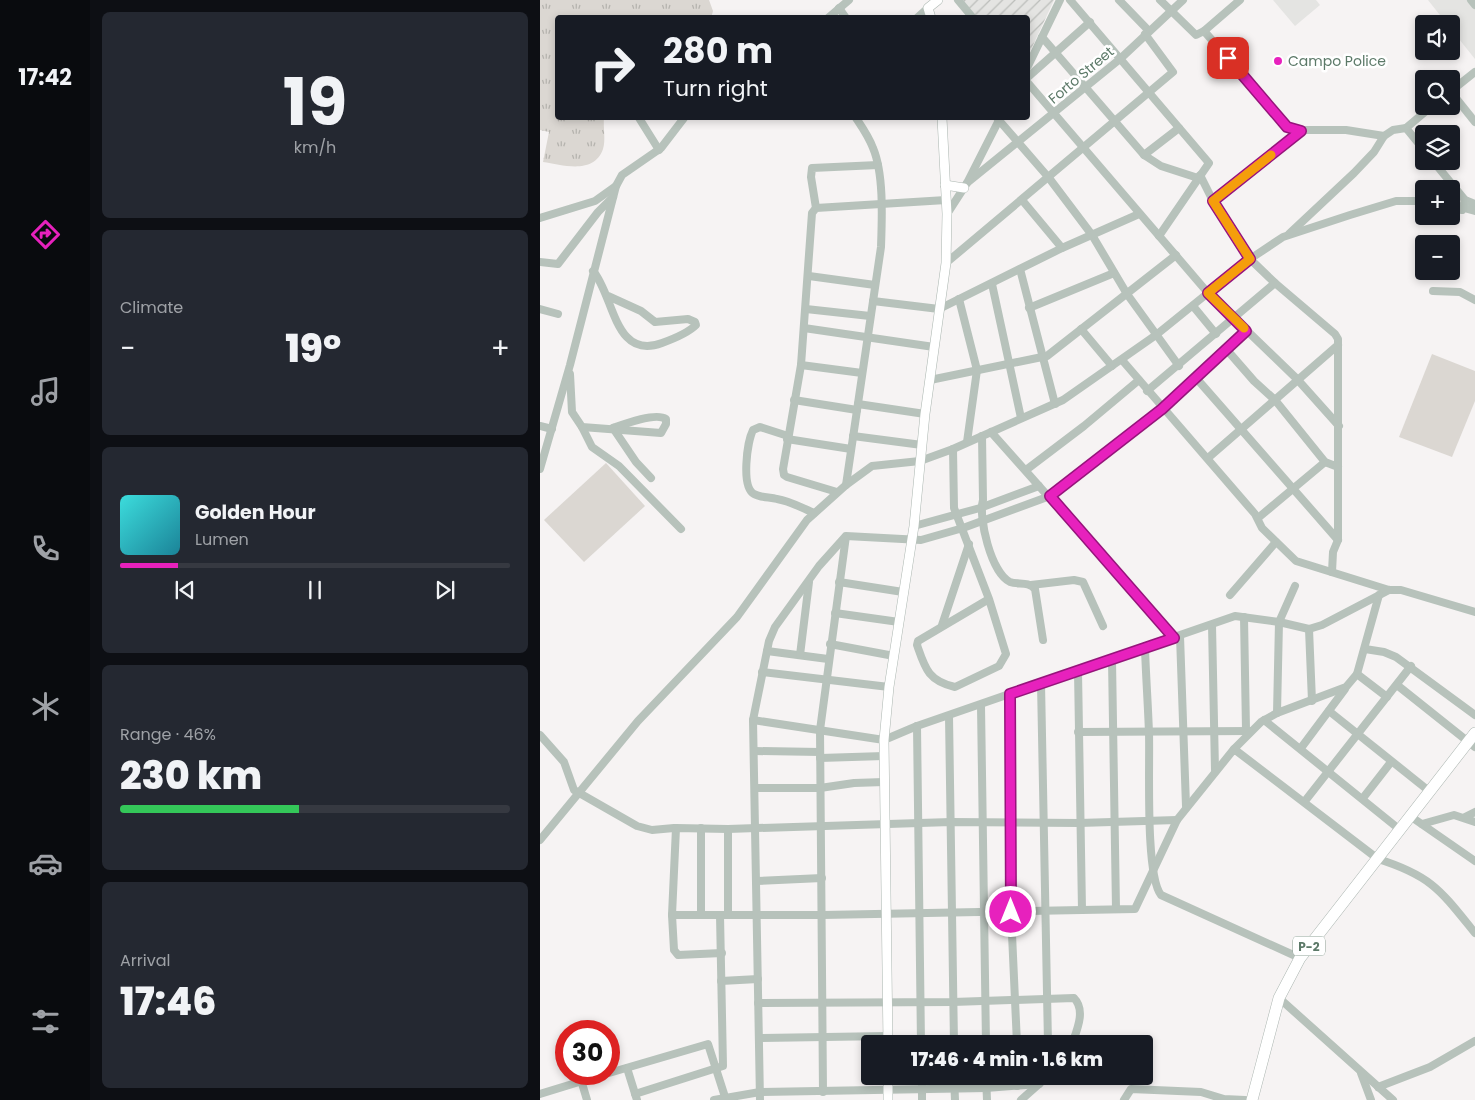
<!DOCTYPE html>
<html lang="en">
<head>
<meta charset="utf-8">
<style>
  body { margin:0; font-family:Poppins,sans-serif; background:#242831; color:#f1f3f6; height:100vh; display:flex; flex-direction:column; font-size:19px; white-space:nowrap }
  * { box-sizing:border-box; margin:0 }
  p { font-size:16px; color:#9ea1a6 }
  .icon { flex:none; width:28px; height:28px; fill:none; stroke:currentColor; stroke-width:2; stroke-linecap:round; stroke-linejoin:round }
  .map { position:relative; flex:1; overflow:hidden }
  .side { display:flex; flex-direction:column; gap:12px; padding:12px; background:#0d0f14; width:450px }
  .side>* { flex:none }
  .banner { position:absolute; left:15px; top:15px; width:475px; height:105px; border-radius:5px; box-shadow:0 2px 8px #0003; background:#171b24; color:#f1f3f6; overflow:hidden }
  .tools { position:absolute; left:875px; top:15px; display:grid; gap:10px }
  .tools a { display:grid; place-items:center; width:45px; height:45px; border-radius:5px; background:#171b24; box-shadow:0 2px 8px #0003; font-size:25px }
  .speed { position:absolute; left:15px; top:1020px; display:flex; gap:10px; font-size:25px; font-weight:700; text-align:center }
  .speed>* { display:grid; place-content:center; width:65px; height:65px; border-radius:50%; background:#171b24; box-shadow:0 2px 8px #0003; line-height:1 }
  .speed .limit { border:8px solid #d22; background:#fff; color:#111 }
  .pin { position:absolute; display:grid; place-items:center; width:42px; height:42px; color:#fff; margin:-21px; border-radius:10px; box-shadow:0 2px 8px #0006 }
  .me { position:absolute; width:55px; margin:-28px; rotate:0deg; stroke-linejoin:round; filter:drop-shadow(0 0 4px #0008) }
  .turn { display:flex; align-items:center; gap:18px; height:105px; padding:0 25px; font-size:22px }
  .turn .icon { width:65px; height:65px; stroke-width:2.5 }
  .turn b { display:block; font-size:35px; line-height:42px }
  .big { font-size:38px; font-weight:800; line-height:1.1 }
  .side .card { flex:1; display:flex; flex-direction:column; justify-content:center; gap:8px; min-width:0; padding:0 18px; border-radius:8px; background:#242831 }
  .side .dial { align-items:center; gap:0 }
  .dial b { font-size:65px; line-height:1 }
  .song { display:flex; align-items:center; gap:15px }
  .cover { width:60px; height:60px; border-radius:8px; background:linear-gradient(135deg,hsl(180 70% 55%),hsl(190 70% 35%)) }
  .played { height:5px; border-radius:2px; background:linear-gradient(90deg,#e721bd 15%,#363941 15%) }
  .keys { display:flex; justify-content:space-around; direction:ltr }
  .heat { display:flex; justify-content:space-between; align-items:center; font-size:28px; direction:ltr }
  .charge { height:8px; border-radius:4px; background:linear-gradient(90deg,#34c759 46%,#363941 0) }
  .trip { position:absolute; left:321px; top:1035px; width:292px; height:50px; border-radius:5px; background:#171b24; box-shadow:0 2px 8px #0003; font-weight:800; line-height:50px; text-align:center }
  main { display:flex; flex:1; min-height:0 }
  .tab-bar { display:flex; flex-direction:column; width:90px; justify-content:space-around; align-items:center; background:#090b0e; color:#9ea1a6 }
  .tab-bar .icon { width:35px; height:35px }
  .tab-bar .active { color:#e721bd }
  .tab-bar b { font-size:22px; color:#f1f3f6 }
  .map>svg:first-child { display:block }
</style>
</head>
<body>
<main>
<nav class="tab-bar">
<b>17:42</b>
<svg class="icon active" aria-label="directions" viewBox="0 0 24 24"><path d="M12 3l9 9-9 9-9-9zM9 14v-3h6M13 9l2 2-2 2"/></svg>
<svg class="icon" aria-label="music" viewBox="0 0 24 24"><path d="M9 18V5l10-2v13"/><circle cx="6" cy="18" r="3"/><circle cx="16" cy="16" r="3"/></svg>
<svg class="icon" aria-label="phone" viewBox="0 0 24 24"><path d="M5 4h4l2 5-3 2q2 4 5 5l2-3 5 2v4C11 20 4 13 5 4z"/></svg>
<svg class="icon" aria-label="climate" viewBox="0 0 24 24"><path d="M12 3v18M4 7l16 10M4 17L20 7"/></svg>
<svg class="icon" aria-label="car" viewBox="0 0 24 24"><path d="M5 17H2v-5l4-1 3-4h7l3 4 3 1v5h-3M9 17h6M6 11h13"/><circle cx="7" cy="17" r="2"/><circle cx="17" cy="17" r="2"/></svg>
<svg class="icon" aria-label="filters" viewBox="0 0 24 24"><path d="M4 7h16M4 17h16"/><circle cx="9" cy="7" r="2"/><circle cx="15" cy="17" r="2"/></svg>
</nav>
<section class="side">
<div class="card dial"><b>19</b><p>km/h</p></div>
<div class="card"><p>Climate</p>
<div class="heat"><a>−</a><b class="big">19°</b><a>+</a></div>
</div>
<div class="card">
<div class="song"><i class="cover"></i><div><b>Golden Hour</b><p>Lumen</p></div></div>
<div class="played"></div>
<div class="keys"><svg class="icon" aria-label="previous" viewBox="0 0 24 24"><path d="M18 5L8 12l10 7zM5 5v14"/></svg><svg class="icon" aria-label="pause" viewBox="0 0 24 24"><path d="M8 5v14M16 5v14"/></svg><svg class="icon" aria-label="next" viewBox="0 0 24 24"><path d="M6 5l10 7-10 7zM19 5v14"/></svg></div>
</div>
<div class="card"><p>Range · 46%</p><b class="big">230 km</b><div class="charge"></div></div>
<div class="card"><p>Arrival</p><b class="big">17:46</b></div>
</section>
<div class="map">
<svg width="935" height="1100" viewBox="0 0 935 1100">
  <defs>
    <pattern id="industrial-furrows" width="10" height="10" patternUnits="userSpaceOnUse" patternTransform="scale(1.25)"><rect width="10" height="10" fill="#e4e4e2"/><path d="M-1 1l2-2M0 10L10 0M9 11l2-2" fill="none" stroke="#bcbebb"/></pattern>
    <pattern id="grass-tufts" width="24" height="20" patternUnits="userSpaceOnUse" patternTransform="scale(1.25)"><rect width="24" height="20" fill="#dbd7d2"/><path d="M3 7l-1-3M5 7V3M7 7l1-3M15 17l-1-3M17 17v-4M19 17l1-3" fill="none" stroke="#b5b3ae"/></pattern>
  </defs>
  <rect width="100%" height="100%" fill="#f6f3f3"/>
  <g fill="#e4e4e2">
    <polygon points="733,0 776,0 780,5 755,26"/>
    <polygon points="888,0 935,0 935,59 911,29 911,24 907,24"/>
  </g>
  <polygon fill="url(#industrial-furrows)" points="420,0 514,0 488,56 488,18 435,17"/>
  <path fill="url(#grass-tufts)" d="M0 0H169L173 11 171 18H18V118H64C63 128 66 140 63 149 54 175 23 165 3 162L9 132 0 130Z"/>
  <g fill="#dbd7d2">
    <polygon points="892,354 935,371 935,401 912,457 859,437"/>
    <polygon points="66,463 105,506 44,562 4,520"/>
  </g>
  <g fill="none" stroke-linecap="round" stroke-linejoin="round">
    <defs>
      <g id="major">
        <polyline points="391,18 388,8 398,0"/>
        <polyline points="405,185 424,188"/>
        <polyline points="348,1044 344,740 349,687 374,526 385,414 406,263 407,214 402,118"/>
        <polyline points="348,1076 348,1100"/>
      </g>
      <polyline id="highway" points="712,1100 739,998 760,958 935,733"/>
    </defs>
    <use href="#major" stroke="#abb6b0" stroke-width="10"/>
    <use href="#highway" stroke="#abb5b0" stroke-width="12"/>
    <g stroke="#b7c2bb" stroke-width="8">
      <polyline points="418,0 433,18"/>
      <polyline points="530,0 669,163 619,236"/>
      <polyline points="579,0 609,31"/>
      <polyline points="620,0 656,35 664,31 751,130 806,130 844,136"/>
      <polyline points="931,0 935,5"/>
      <polyline points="299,8 306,18"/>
      <polyline points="288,18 309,0"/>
      <polyline points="377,18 388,8"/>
      <polyline points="664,31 700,0"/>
      <polyline points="502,37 604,155 621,166 658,178"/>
      <polyline points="488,66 520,0"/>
      <polyline points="488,77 550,22"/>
      <polyline points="488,83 668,293 757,379 799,426"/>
      <polyline points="911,91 935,72"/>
      <polyline points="911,92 935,122"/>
      <polyline points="99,118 119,150"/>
      <polyline points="457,118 509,178 552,235 587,294 639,366"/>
      <polyline points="884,150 866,128 892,106"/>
      <polyline points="604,155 639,128"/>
      <polyline points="893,161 925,200 935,204"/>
      <polyline points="660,175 677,209 710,259 743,237 810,215 856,201 884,201"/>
      <polyline points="427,183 580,59 643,0"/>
      <polyline points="482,200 522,248"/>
      <polyline points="673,201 761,131"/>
      <polyline points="276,208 271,177 272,168 338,165"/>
      <polyline points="911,208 922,210 925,200"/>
      <polyline points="924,208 935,211"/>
      <polyline points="407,214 427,183 460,118"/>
      <polyline points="0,218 55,201 76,186"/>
      <polyline points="749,234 814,173 834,152 844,136 853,130 866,128"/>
      <polyline points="0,262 18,264 58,212 73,197"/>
      <polyline points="406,263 633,72 605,34"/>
      <polyline points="480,269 515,404"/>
      <path d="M53 271C74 295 74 361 122 343 133 339 148 333 156 325L155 322 148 319 115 322 101 311 68 296"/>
      <polyline points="269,276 335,285"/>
      <polyline points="452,284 481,418"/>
      <polyline points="893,291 920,292 935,300"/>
      <polyline points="419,299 437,370 427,442"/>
      <polyline points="333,301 399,309 522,248 599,214"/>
      <polyline points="653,306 676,334"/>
      <polyline points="489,308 574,273"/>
      <polyline points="0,309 18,314"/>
      <polyline points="266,309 330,316"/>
      <polyline points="264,328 394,347"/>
      <polyline points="541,329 572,366"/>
      <polyline points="687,350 714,381 735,400 785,462 798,467"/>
      <polyline points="582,360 715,514 722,528 756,561 849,590 861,590 935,612"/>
      <polyline points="261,365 322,373"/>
      <path d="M30 374 32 412 42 427 121 433 126 424V419C116 412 84 424 73 428"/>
      <polyline points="657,379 798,540"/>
      <polyline points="390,380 507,356 636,255"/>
      <polyline points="607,391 735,283"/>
      <polyline points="254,400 317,410"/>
      <polyline points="318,404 385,414"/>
      <polyline points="0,426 12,429"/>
      <polyline points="42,427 52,447 79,466 141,529"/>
      <polyline points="73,428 96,462 111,478"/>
      <polyline points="451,432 634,638"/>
      <path d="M248 436 220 427 213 430C207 442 201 487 214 494 221 498 230 497 237 499 250 501 262 508 274 513"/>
      <polyline points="313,436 382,445"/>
      <path d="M442 436 443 500C438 517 451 573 470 582 479 585 488 581 495 589L503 640"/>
      <polyline points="247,439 311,449"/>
      <path d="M413 449 414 508 449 599 466 654 459 666 415 687C388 681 385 668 377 645L378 641 449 599"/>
      <polyline points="668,458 798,345"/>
      <polyline points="0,469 30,365 76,186 82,175 121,148 144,118"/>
      <polyline points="486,470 544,426 599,380"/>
      <path d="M306 485 341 247C342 218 344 174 333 148 329 137 322 127 316 118"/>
      <polyline points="297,492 247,477 244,475 243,469 261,365 272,213 276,208 406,200"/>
      <polyline points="718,518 785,462"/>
      <polyline points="374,526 440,508 499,486"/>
      <polyline points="299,582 363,592"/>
      <polyline points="491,585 534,580 543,582 563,626"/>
      <polyline points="690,595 736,542"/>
      <polyline points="295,613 359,622"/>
      <polyline points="704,617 706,730"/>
      <polyline points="402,625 429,544"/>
      <polyline points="672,625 675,770"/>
      <polyline points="769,629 772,701"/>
      <polyline points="640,636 646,806"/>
      <polyline points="290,644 354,656"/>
      <path d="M605 649C606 677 608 705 609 733 610 764 605 875 621 895L760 958"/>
      <polyline points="825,649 844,652 856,657 935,715"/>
      <polyline points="227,651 288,659"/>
      <polyline points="260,655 269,582"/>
      <polyline points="572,660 576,909"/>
      <polyline points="538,671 542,910"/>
      <polyline points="222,672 349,687"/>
      <polyline points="817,674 847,697"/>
      <polyline points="501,683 508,1044"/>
      <polyline points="857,685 935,747"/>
      <polyline points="470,694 471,912 477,1044"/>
      <polyline points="441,706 446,1044"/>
      <polyline points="789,711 889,791"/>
      <polyline points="737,713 739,622 755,586"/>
      <polyline points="409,716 414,1044"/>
      <polyline points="213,720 344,740 377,726 695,616 739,622 769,629 782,625 849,590"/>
      <polyline points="724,720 859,829"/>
      <polyline points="377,726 381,1044"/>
      <polyline points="538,732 710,731"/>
      <polyline points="0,735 24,762 34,790 97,826 112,830 134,828"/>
      <polyline points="761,748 805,689"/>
      <polyline points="694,749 721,722 737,713 806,687 817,674 839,595"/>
      <polyline points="215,751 280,752"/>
      <polyline points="280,758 344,756"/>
      <polyline points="215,788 280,788 314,783 344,782"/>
      <polyline points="823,798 851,762"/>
      <polyline points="765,801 871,666"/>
      <polyline points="870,816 935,861"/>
      <polyline points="925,817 935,812"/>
      <polyline points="882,824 914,815 935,822"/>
      <polyline points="0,840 98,721 197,617 267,520 306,485 332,466 380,461 413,449 523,400 616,335 710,259 735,283 795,334 798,339 798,540 793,552 792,572"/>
      <polyline points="217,881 282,878"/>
      <polyline points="161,914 161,828"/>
      <path d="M132 915H283L595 909 637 820 694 749 838 859C892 876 901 891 935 933"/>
      <polyline points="188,915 188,829"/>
      <polyline points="182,953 138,955 134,950 132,915 136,828 188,829 411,822 539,823 637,820"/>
      <polyline points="181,981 218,979"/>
      <polyline points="739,998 853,1100"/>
      <path d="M218 1003 413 1002 534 998C546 1010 537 1030 532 1044"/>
      <polyline points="220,1038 348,1036"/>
      <polyline points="87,1068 97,1100"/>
      <polyline points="69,1073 168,1044 186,1100"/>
      <polyline points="821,1073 831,1100"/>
      <polyline points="382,1076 382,1100"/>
      <polyline points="414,1076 415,1100"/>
      <polyline points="446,1076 447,1100"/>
      <polyline points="477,1076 477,1086"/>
      <polyline points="41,1080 47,1100"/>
      <polyline points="838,1087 890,1067 935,1041"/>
      <polyline points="283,1092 280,730 306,536 381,540 423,528 510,496 622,409 707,331"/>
      <polyline points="0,1094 65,1074"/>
      <polyline points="95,1094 183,1066 180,915"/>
      <polyline points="174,1100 220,1092 446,1088 499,1084"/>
      <polyline points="220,1100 213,720 229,641 235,627 279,566 305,537"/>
      <polyline points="481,1100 508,1076"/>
      <polyline points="584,1100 591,1089 661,1092 684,1099 705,1100"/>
    </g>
    <use href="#major" stroke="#fff" stroke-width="9"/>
    <use href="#highway" stroke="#fff" stroke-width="11"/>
  </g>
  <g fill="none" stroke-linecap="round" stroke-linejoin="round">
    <defs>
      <polyline id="route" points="471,912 470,694 634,638 510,496 622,409 706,331 668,293 710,259 673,201 761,131 747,127 688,58"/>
    </defs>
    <use href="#route" stroke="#96157b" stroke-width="12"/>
    <use href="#route" stroke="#e721bd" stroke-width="9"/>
    <polyline stroke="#f59e0b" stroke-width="9" points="704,328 668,293 710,259 673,201 731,155"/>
  </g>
  <circle fill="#e721bd" stroke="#fff" stroke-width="2" cx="738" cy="61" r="5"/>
  <g text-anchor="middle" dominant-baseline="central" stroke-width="5" stroke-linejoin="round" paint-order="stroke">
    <rect fill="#fff" stroke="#8da195" stroke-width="1" x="753" y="936.5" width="32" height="19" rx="4"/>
    <g font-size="12" font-weight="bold" fill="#5c7968">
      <text x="769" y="946">P-2</text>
    </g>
    <g font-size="14" fill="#5c7968" stroke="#fff" text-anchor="start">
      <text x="748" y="61">Campo Police</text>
    </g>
    <g font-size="14" fill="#5c7968" stroke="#fff">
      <text transform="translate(541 75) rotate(-40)">Forto Street</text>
    </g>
  </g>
</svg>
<div class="tools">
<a><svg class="icon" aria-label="sound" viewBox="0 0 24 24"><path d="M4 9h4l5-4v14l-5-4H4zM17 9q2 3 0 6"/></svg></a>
<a><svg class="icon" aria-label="search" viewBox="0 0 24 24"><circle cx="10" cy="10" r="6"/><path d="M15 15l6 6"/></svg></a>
<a><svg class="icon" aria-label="layers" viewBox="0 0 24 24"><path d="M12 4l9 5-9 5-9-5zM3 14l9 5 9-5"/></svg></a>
<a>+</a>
<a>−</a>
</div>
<div class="speed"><div class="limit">30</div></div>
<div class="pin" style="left:688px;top:58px;background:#d93025"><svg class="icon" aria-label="arrive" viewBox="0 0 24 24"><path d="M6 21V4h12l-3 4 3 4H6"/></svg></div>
<svg class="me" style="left:471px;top:912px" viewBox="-20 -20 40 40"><circle r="17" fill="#e721bd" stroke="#fff" stroke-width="3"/><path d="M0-11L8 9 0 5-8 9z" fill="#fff"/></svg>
<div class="trip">17:46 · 4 min · 1.6 km</div>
<div class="banner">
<div class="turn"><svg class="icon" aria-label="right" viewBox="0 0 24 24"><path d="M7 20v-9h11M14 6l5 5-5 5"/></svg><div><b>280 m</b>Turn right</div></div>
</div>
</div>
</main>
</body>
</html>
